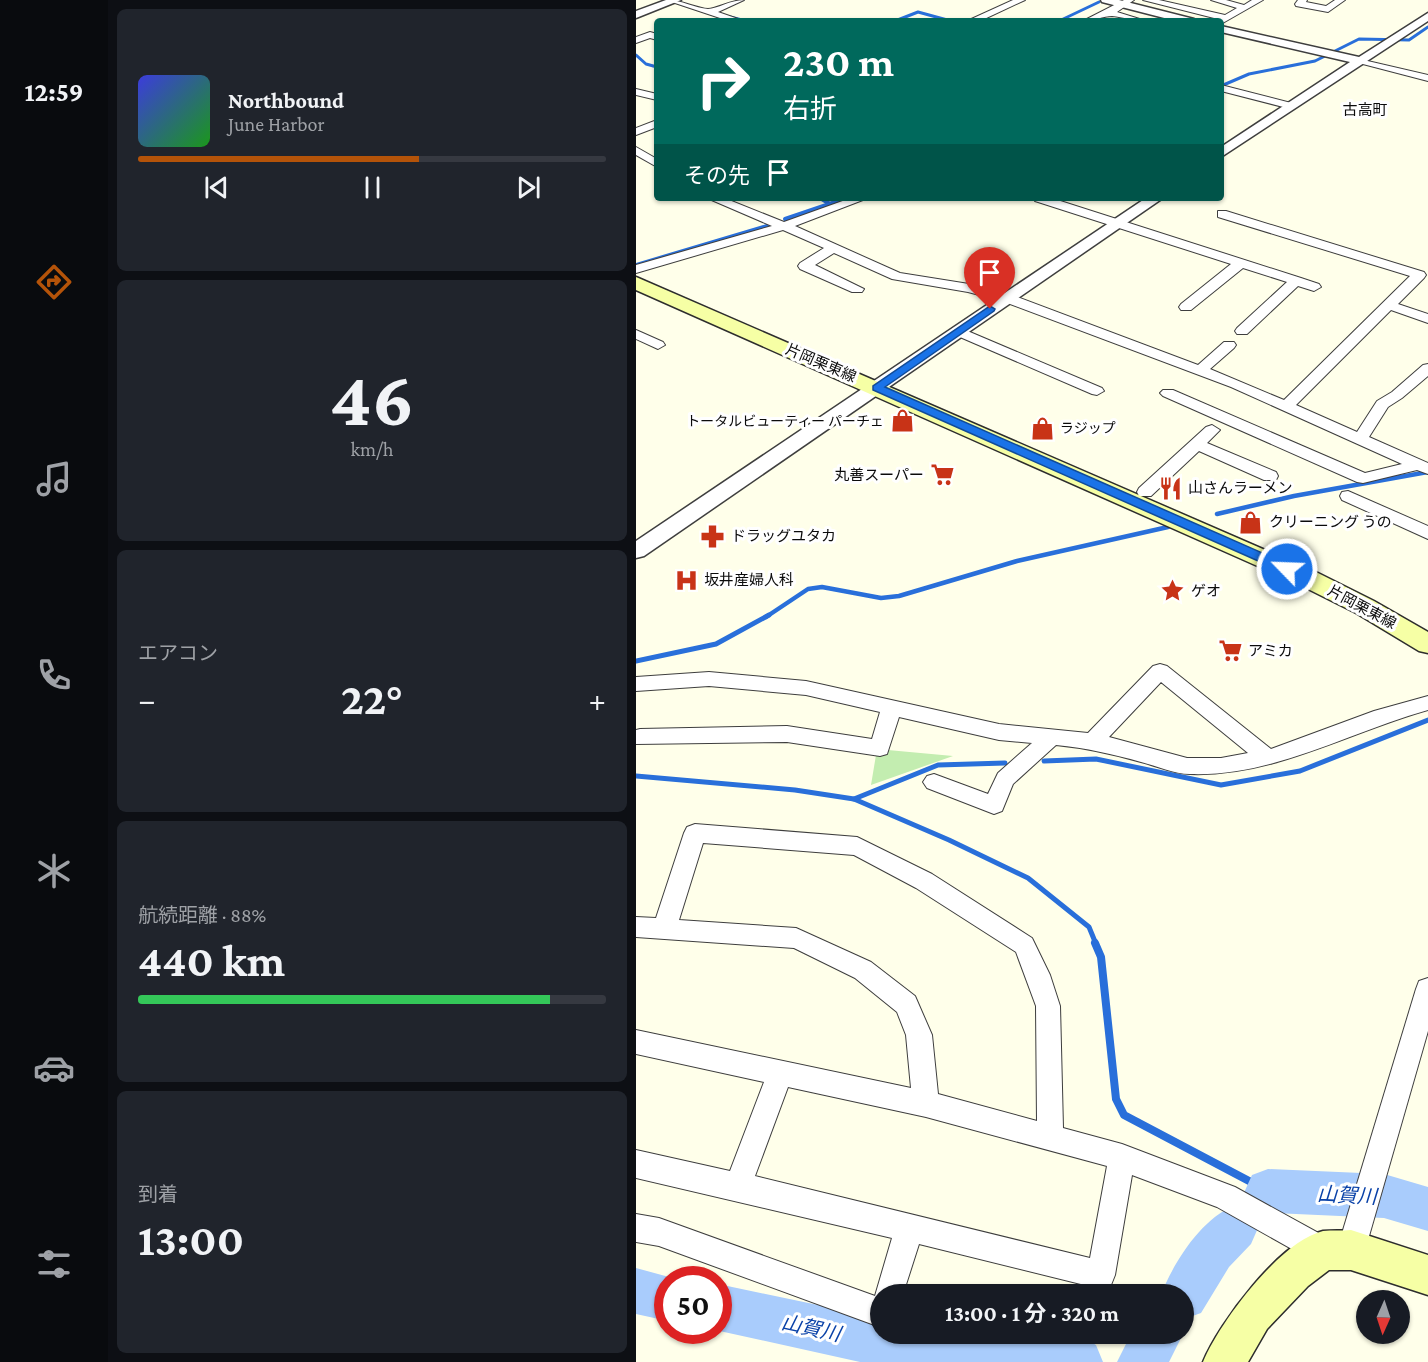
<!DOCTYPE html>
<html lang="ja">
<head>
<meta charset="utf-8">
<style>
  body { margin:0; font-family:"Crimson Pro","Noto Sans JP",serif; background:#20242c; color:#f1f3f6; height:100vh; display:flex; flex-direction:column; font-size:22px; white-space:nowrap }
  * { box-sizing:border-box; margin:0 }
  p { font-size:20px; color:#9ea1a6 }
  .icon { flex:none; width:33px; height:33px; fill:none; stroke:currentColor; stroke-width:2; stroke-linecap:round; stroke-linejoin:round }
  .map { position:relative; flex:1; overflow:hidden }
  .side { display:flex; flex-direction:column; gap:9px; padding:9px; background:#0d0f14; width:528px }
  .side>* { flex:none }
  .banner { position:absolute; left:18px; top:18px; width:570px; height:183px; border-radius:6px; box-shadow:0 2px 4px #0004; background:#00695c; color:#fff; overflow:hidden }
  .needle { width:39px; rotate:183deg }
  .tools { position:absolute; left:720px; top:1290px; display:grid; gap:12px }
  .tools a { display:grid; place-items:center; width:54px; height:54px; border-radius:50%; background:#171b24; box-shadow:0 2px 4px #0004; font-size:30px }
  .speed { position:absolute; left:18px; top:1266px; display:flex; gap:12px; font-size:30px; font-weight:700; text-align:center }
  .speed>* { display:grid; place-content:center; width:78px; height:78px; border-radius:50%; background:#171b24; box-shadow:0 2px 4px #0004; line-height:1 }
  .speed .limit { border:9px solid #d22; background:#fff; color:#111 }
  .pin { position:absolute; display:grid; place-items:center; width:51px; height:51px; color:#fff; margin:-62px -26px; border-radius:50% 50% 50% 0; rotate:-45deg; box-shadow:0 0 6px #0007 }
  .pin .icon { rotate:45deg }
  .me { position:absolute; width:66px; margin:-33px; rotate:294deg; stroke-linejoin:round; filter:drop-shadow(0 0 4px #0008) }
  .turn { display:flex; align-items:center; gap:21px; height:126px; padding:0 30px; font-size:27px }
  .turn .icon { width:78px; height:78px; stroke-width:2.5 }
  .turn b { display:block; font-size:42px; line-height:51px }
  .then { display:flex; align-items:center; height:57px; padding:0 30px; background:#0003; gap:12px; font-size:22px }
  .big { font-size:45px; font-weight:700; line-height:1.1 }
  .side .card { flex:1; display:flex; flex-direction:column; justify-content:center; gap:9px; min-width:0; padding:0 21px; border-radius:9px; background:#20242c }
  .side .dial { align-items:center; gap:0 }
  .dial b { font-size:78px; line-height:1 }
  .song { display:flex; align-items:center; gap:18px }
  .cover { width:72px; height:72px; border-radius:9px; background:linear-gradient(135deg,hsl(240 70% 55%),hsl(120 70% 35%)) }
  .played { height:6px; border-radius:3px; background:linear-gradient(90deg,#b45309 60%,#363941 60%) }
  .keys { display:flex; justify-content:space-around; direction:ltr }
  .heat { display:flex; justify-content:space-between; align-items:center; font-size:33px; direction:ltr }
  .charge { height:9px; border-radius:4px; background:linear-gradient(90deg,#34c759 88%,#363941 0) }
  .trip { position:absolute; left:234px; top:1284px; width:324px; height:60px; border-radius:30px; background:#171b24; box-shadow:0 2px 4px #0004; font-weight:700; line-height:60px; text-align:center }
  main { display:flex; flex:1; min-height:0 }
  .dock { display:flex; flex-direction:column; width:108px; justify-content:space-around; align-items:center; background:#090b0e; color:#9ea1a6 }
  .dock .icon { width:42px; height:42px }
  .dock .active { color:#b45309 }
  .dock b { font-size:27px; color:#f1f3f6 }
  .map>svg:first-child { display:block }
</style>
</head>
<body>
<main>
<nav class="dock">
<b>12:59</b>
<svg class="icon active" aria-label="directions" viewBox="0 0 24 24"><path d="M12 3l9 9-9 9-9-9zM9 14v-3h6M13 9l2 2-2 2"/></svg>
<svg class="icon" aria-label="music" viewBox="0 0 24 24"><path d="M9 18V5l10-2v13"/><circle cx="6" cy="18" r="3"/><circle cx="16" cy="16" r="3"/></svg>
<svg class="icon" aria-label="phone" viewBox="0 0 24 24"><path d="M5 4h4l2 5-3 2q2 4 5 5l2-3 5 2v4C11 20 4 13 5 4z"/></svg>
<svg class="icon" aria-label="climate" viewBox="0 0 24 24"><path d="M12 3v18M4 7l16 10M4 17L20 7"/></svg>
<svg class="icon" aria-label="car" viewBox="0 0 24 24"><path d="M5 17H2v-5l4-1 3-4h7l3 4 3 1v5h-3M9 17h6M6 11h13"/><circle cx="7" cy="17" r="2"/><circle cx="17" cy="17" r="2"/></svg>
<svg class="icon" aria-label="filters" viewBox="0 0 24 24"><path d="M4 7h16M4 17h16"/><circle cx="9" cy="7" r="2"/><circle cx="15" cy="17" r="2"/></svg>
</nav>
<section class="side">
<div class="card">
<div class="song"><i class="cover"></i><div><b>Northbound</b><p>June Harbor</p></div></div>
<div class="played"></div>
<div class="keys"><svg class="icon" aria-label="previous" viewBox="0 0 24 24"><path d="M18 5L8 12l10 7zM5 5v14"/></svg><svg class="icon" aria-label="pause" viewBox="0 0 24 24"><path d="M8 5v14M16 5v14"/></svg><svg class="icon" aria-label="next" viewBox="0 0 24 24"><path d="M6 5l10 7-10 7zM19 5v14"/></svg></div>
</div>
<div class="card dial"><b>46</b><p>km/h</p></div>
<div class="card"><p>エアコン</p>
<div class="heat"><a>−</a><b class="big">22°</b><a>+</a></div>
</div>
<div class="card"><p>航続距離 · 88%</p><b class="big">440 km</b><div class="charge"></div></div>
<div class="card"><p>到着</p><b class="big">13:00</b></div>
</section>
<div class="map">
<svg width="792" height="1362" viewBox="0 0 792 1362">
  <rect width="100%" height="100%" fill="#ffffea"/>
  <polygon fill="#c3edb0" points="241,749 317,756 235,785"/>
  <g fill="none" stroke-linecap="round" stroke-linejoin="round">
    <g stroke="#296fda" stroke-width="3">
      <polyline points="94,17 110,21"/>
      <polyline points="259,21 282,12 315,21"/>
      <polyline points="423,21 463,2"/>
      <polyline points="0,55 10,64 21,67"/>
      <polyline points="585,86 613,74 679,61 723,39 773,40 792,27"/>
    </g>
    <g stroke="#296fda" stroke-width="4">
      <polyline points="184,198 194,204"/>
      <polyline points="149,219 211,198"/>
      <polyline points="0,265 131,226"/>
    </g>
    <g stroke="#296fda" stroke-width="4.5">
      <polyline points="581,514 658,496 792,472"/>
      <polyline points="130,617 172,589 186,587 245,598 263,596 381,561 532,527"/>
    </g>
    <g stroke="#296fda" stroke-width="5">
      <polyline points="0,661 80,644 133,615"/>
      <polyline points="408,761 460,759 585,785 664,771 792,720"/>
      <polyline points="0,776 159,790 218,799 313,840 392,878 453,927 460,944"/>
      <polyline points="218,799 302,765 369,763"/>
    </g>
    <polyline stroke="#296fda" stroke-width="8" points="459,943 465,957 480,1099 488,1115 632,1191"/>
    <g fill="#a9ccfc" fill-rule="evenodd">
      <polygon points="632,1169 748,1174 792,1187 792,1231 748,1218 638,1213 629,1217 613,1211 607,1195 616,1175"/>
      <path d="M599 1205 615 1212 622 1228 615 1244 593 1267 565 1313 548 1319V1294H525C539 1261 564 1220 599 1205Z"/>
      <polygon points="0,1268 44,1280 32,1280 32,1321 0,1314"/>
      <polygon points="82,1284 244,1318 244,1334 440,1334 460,1345 467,1362 224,1362 79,1330 82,1330"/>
      <polygon points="495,1334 547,1334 533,1362 481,1362"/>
    </g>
    <defs>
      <g id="minor">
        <path d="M30 0C46 0 59 8 72 9 81 9 94 0 108 0L82 12 108 21H93Z"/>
        <polygon points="377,0 389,0 344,21 331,21"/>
        <path d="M488 0H498L481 12 510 21C498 21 487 17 476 16 468 16 457 21 447 21Z"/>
        <polygon points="507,0 523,0 589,15 601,8 575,0 590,0 608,5 616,0 627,0 585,24 585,21 580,21 582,19"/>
        <polygon points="662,0 671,0 670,2 690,6 699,0 709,0 692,12 660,6 659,4"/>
        <polygon points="14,32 21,34 21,40 14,38 0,43 0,37"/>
        <polygon points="723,59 792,75 792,81 723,63"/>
        <polygon points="585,85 659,104 660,106 655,109 585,91"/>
        <polygon points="0,89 21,94 21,100 0,95"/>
        <polygon points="21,120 21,127 0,135 0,128"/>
        <polygon points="0,147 21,159 21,167 0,155"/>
        <polygon points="71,198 88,198 148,222 215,198 232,198 159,226 264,273 333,284 376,295 562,365 588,342 598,342 600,345 598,348 574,369 648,400 774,276 582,217 582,211 590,211 788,272 790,275 788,278 762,304 792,314 792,323 755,310 660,405 721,432 741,401 756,392 787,365 792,364 792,376 766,398 752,407 733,437 792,463 792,474 781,470 727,483 721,482 527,396 524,393 527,390 537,390 729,473 766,464 595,387 366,301 332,292 256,279 198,253 179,265 228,289 226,292 216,292 164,269 162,266 164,263 188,248 147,230 0,273 0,265 136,226"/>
        <polygon points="397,198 415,198 665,278 683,284 685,287 678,291 662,286 611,334 601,334 599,331 601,328 651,282 607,268 555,310 545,310 543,307 545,304 595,264 399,201"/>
        <polygon points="322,327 466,388 468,391 461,395 456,394 317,334 315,331 317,328"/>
        <polygon points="0,330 27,342 29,345 22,349 0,339"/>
        <polygon points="576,425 584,430 571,443 640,472 642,476 640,480 628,480 563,451 515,496 503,496 501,492 503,488 570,427"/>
        <polygon points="712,491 792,526 792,539 706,500 704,496 706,492"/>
        <path d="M524 664 531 666 635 749 738 711 792 696V710C713 732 638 777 554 774 538 774 521 766 505 762 477 754 450 748 420 745L377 784 366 811 358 814 291 788 287 782 291 776 298 774 352 794 362 773 396 743 363 740 263 717 251 754 244 756 151 742 0 744V730L4 729 151 726 236 739 244 712 170 695 73 686 0 691V677L73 672 170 681 363 724 452 733 517 666ZM525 682 612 753 585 758H551L473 737Z"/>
        <path d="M59 824 221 837 296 874 396 938 414 975 424 1006 427 1128 486 1144 599 1187 697 1241 701 1251 697 1261 687 1265 677 1261 581 1207 496 1175 479 1275 475 1285 465 1289 283 1244 267 1294H244V1327L23 1246 0 1242V1214L23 1218 239 1296 256 1238 0 1178V1150L94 1171 128 1082 0 1054V1030L275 1088 270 1035 261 1012 219 978 158 948 0 937V917L20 918 48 833 51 827ZM67 843 218 855 280 888 380 952 400 1006 401 1121 302 1094 296 1035 279 996 235 962 160 928 43 920ZM152 1087 290 1117 471 1166 454 1258 119 1176Z"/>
        <polygon points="792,978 792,1031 729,1250 725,1260 715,1264 705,1260 701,1250 780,989 783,981"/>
      </g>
      <g id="tertiary">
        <polygon points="30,0 45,0 0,18 0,11"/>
        <polygon points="465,0 483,0 558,19 560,21 540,21 466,2"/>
        <polygon points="792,13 792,21 585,157 585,147 714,62 585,32 585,26 723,57"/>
        <polygon points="510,198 527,198 8,556 0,558 0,541"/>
      </g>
      <g id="secondary">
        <polygon points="0,277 680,572 738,601 792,632 792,653 783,651 720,613 662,584 0,290"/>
        <path d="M715 1230 792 1255V1295L715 1270H693L672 1286 631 1329 612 1362H567C583 1323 644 1241 687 1231 696 1230 706 1231 715 1230Z"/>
      </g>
    </defs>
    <use href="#minor" stroke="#3e3e3e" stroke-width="2"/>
    <use href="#tertiary" stroke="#3e3e3e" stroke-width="3"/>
    <use href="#secondary" stroke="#2d2d2d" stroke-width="3"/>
    <use href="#minor" fill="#fff" fill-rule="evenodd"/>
    <use href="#tertiary" fill="#fff" fill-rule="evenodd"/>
    <use href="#secondary" fill="#f6ffa5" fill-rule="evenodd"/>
  </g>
  <polygon fill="#1a73e8" stroke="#114b97" stroke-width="1.5" points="354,306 359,309 358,311 249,387 656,566 658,569 656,572 647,572 237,390 237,386"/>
  <defs>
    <symbol id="shop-bare" viewBox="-9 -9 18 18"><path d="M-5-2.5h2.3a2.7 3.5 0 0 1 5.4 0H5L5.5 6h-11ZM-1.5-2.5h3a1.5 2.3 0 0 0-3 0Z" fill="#c83317" stroke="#fff" stroke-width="2.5" paint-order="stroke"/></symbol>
    <symbol id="supermarket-bare" viewBox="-9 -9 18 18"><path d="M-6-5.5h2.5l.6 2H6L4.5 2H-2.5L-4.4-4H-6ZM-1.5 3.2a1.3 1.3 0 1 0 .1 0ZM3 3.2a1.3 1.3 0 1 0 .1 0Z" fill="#c83317" stroke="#fff" stroke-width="2.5" paint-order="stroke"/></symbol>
    <symbol id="restaurant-bare" viewBox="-9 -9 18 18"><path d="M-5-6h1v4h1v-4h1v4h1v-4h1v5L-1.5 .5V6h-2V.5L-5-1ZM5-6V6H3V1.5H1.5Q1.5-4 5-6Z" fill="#c83317" stroke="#fff" stroke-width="2.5" paint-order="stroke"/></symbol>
    <symbol id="pharmacy-bare" viewBox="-9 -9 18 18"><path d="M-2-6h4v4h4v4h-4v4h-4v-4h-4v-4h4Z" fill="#c83317" stroke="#fff" stroke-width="2.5" paint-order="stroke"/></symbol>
    <symbol id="hospital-bare" viewBox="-9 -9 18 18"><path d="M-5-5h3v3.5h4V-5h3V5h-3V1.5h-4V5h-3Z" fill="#c83317" stroke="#fff" stroke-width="2.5" paint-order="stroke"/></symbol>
    <symbol id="sight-bare" viewBox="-9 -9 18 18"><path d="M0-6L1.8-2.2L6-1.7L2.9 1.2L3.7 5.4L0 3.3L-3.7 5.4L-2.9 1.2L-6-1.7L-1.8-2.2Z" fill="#c83317" stroke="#fff" stroke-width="2.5" paint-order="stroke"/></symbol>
  </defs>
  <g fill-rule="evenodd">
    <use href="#shop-bare" x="250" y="404" width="33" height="33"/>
    <use href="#shop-bare" x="390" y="412" width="33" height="33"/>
    <use href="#supermarket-bare" x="290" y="458" width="33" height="33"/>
    <use href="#restaurant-bare" x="518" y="472" width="33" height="33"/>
    <use href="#shop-bare" x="598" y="506" width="33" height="33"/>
    <use href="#pharmacy-bare" x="60" y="520" width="33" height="33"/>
    <use href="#hospital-bare" x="34" y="564" width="33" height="33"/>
    <use href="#sight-bare" x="520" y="574" width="33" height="33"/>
    <use href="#supermarket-bare" x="578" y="634" width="33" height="33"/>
  </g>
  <g text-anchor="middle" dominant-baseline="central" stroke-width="6" stroke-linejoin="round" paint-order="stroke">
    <g font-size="14" fill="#0b0b0b" stroke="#fff" text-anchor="end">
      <text x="248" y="421">トータルビューティー パーチェ</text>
      <text x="424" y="428" text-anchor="start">ラジップ</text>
    </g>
    <g font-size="15" fill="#0b0b0b" stroke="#fff">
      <text x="729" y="110">古高町</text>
    </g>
    <g font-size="15" fill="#0b0b0b" stroke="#fff">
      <text transform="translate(185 363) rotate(23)">片岡栗東線</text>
      <text transform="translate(726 607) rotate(28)">片岡栗東線</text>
    </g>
    <g font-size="15" fill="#0b0b0b" stroke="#fff" text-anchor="start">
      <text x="288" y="475" text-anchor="end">丸善スーパー</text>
      <text x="552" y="488">山さんラーメン</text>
      <text x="633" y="522">クリーニング うの</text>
      <text x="95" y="536">ドラッグユタカ</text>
      <text x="68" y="580">坂井産婦人科</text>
      <text x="555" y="591">ゲオ</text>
      <text x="612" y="651">アミカ</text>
    </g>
    <g font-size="20" font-style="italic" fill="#0a42a8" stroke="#fff">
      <text transform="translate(711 1195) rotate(3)">山賀川</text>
      <text transform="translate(175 1328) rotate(12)">山賀川</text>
    </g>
  </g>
</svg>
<div class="tools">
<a><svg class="needle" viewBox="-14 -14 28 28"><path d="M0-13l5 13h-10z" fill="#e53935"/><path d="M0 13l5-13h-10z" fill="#9ea1a6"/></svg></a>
</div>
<div class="speed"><div class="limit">50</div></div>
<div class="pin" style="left:354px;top:309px;background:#d93025"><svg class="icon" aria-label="arrive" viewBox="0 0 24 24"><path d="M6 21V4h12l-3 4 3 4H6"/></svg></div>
<svg class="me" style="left:651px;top:569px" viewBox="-20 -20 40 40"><circle r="17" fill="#1a73e8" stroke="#fff" stroke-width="3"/><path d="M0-11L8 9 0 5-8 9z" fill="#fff"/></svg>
<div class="trip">13:00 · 1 分 · 320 m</div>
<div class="banner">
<div class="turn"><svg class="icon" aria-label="right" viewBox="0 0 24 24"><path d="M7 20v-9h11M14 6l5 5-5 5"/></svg><div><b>230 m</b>右折</div></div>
<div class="then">その先<svg class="icon" aria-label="arrive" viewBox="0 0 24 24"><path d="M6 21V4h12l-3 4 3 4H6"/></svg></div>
</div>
</div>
</main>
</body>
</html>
